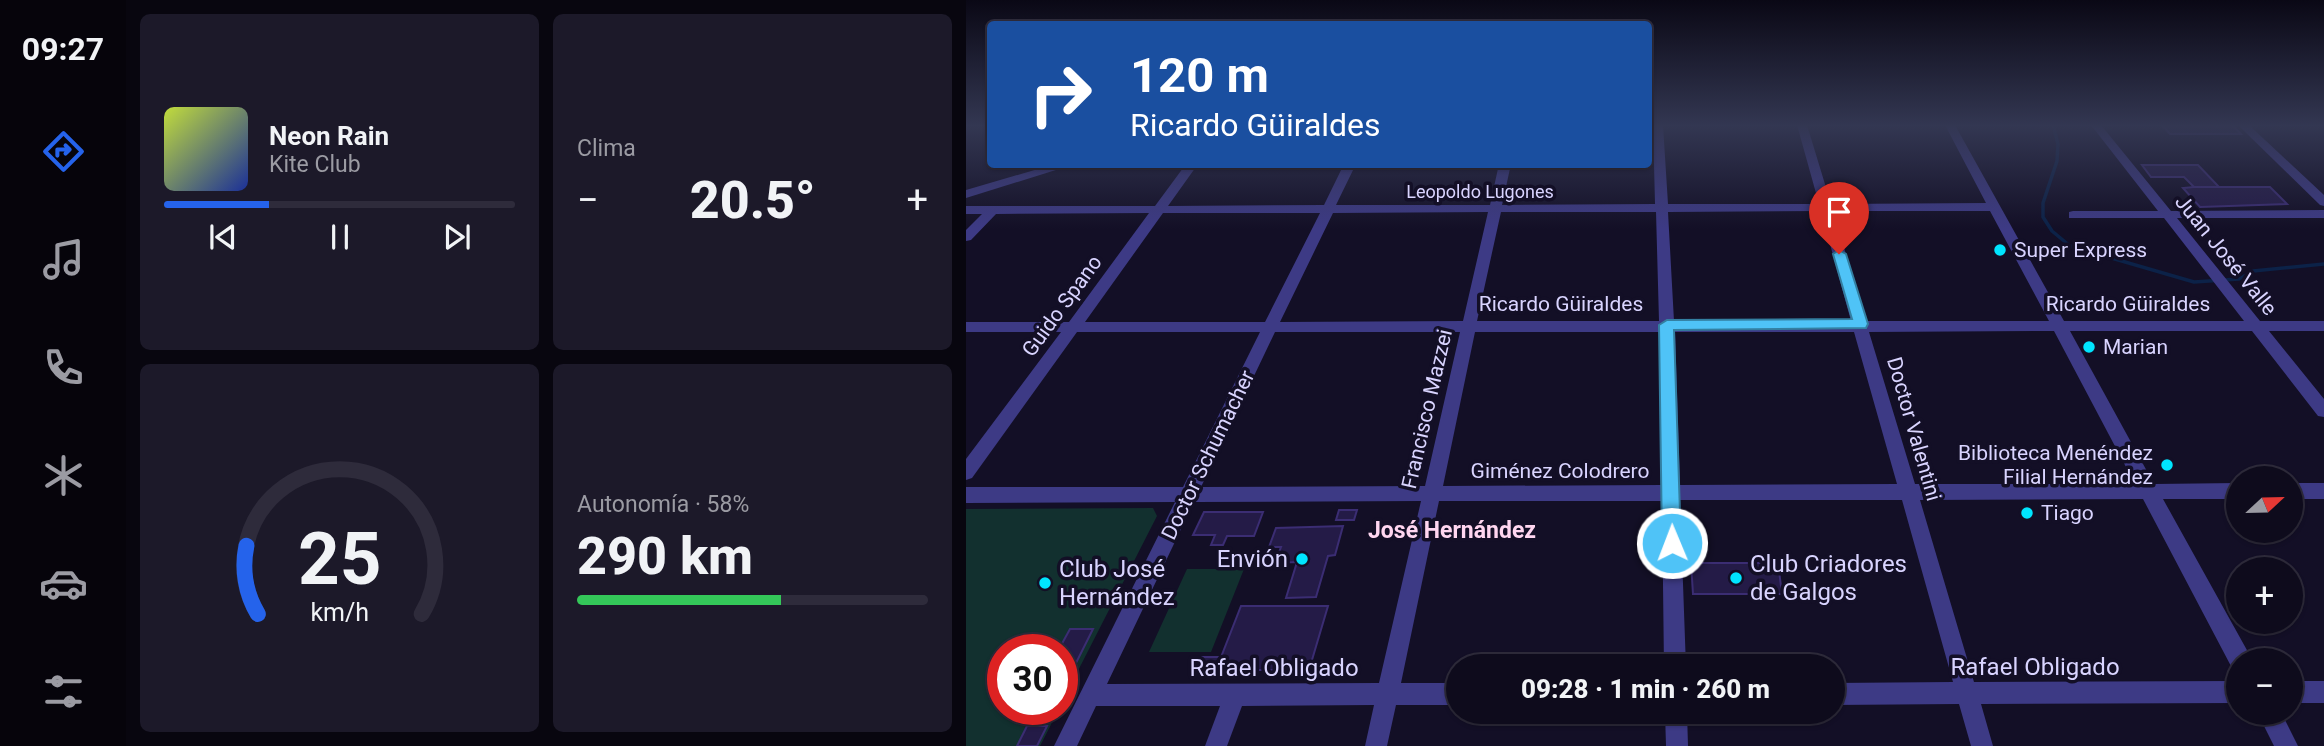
<!DOCTYPE html>
<html lang="es">
<head>
<meta charset="utf-8">
<style>
  body { margin:0; font-family:Roboto,sans-serif; background:#1c1929; color:#f1f3f6; height:100vh; display:flex; flex-direction:column; font-size:26px; white-space:nowrap }
  * { box-sizing:border-box; margin:0 }
  p { font-size:23px; color:#9b9ba3 }
  .icon { flex:none; width:38px; height:38px; fill:none; stroke:currentColor; stroke-width:2; stroke-linecap:round; stroke-linejoin:round }
  .map { position:relative; flex:1; overflow:hidden }
  .panel { display:flex; flex-direction:column; gap:14px; padding:14px; background:#08060f; width:840px }
  .panel>* { flex:none }
  .top-card { position:absolute; left:21px; top:21px; width:665px; height:147px; border-radius:7px; box-shadow:0 2px 5px #0004,0 0 0 2px #2e2b3b; background:#1a4fa0; color:#fff; overflow:hidden }
  .needle { width:46px; rotate:68deg }
  .fabs { position:absolute; left:1260px; top:466px; display:grid; gap:14px }
  .fabs a { display:grid; place-items:center; width:77px; height:77px; border-radius:50%; background:#0e0b1c; box-shadow:0 2px 5px #0004,0 0 0 2px #2e2b3b; font-size:35px }
  .speed { position:absolute; left:21px; top:634px; display:flex; gap:14px; font-size:35px; font-weight:700; text-align:center }
  .speed>* { display:grid; place-content:center; width:91px; height:91px; border-radius:50%; background:#0e0b1c; box-shadow:0 2px 5px #0004,0 0 0 2px #2e2b3b; line-height:1 }
  .speed .limit { border:10px solid #d22; background:#fff; color:#111 }
  .pin { position:absolute; display:grid; place-items:center; width:60px; height:60px; color:#fff; margin:-72px -30px; border-radius:50% 50% 50% 0; rotate:-45deg; box-shadow:0 0 7px #0007 }
  .pin .icon { rotate:45deg }
  .me { position:absolute; width:77px; margin:-38px; rotate:359deg; stroke-linejoin:round; filter:drop-shadow(0 0 5px #0008) }
  .turn { display:flex; align-items:center; gap:24px; height:147px; padding:0 28px; font-size:32px }
  .turn .icon { width:91px; height:91px; stroke-width:2.5 }
  .turn b { display:block; font-size:49px; line-height:60px }
  .big { font-size:52px; font-weight:800; line-height:1.1 }
  .panel .card { flex:1; display:flex; flex-direction:column; justify-content:center; gap:10px; min-width:0; padding:0 24px; border-radius:10px; background:#1c1929 }
  .panel .dial { align-items:center; gap:0 }
  .dial svg { height:182px; overflow:visible; fill:none; stroke:#2e2b3b; stroke-width:7; stroke-linecap:round; text-anchor:middle }
  .dial text { fill:#f1f3f6; stroke:none }
  .song { display:flex; align-items:center; gap:21px }
  .cover { width:84px; height:84px; border-radius:10px; background:linear-gradient(135deg,hsl(70 70% 55%),hsl(230 70% 35%)) }
  .played { height:7px; border-radius:4px; background:linear-gradient(90deg,#2563eb 30%,#2e2b3b 30%) }
  .keys { display:flex; justify-content:space-around; direction:ltr }
  .heat { display:flex; justify-content:space-between; align-items:center; font-size:38px; direction:ltr }
  .charge { height:10px; border-radius:5px; background:linear-gradient(90deg,#34c759 58%,#2e2b3b 0) }
  .panel .tiles { flex:1; display:grid; gap:14px; grid-template-columns:repeat(2,1fr) }
  .trip { position:absolute; left:480px; top:654px; width:399px; height:70px; border-radius:35px; background:#0e0b1c; box-shadow:0 2px 5px #0004,0 0 0 2px #2e2b3b; font-weight:800; line-height:70px; text-align:center }
  main { display:flex; flex:1; min-height:0 }
  .menu { display:flex; flex-direction:column; width:126px; justify-content:space-around; align-items:center; background:#06040b; color:#9b9ba3 }
  .menu .icon { width:49px; height:49px }
  .menu .current { color:#2563eb }
  .menu b { font-size:32px; color:#f1f3f6 }
  .map>svg:first-child { display:block }
</style>
</head>
<body>
<main>
<nav class="menu">
<b>09:27</b>
<svg class="icon current" aria-label="directions" viewBox="0 0 24 24"><path d="M12 3l9 9-9 9-9-9zM9 14v-3h6M13 9l2 2-2 2"/></svg>
<svg class="icon" aria-label="music" viewBox="0 0 24 24"><path d="M9 18V5l10-2v13"/><circle cx="6" cy="18" r="3"/><circle cx="16" cy="16" r="3"/></svg>
<svg class="icon" aria-label="phone" viewBox="0 0 24 24"><path d="M5 4h4l2 5-3 2q2 4 5 5l2-3 5 2v4C11 20 4 13 5 4z"/></svg>
<svg class="icon" aria-label="climate" viewBox="0 0 24 24"><path d="M12 3v18M4 7l16 10M4 17L20 7"/></svg>
<svg class="icon" aria-label="car" viewBox="0 0 24 24"><path d="M5 17H2v-5l4-1 3-4h7l3 4 3 1v5h-3M9 17h6M6 11h13"/><circle cx="7" cy="17" r="2"/><circle cx="17" cy="17" r="2"/></svg>
<svg class="icon" aria-label="filters" viewBox="0 0 24 24"><path d="M4 7h16M4 17h16"/><circle cx="9" cy="7" r="2"/><circle cx="15" cy="17" r="2"/></svg>
</nav>
<section class="panel">
<div class="tiles">
<div class="card">
<div class="song"><i class="cover"></i><div><b>Neon Rain</b><p>Kite Club</p></div></div>
<div class="played"></div>
<div class="keys"><svg class="icon" aria-label="previous" viewBox="0 0 24 24"><path d="M18 5L8 12l10 7zM5 5v14"/></svg><svg class="icon" aria-label="pause" viewBox="0 0 24 24"><path d="M8 5v14M16 5v14"/></svg><svg class="icon" aria-label="next" viewBox="0 0 24 24"><path d="M6 5l10 7-10 7zM19 5v14"/></svg></div>
</div>
<div class="card"><p>Clima</p>
<div class="heat"><a>−</a><b class="big">20.5°</b><a>+</a></div>
</div>
<div class="card dial"><svg viewBox="0 0 100 80">
<path d="M14 69A42 42 0 1 1 86 69"/>
<path d="M14 69A42 42 0 0 1 9 39" stroke="#2563eb"/>
<text x="50" y="56" font-size="32" font-weight="700">25</text>
<text x="50" y="72" font-size="11">km/h</text>
</svg></div>
<div class="card"><p>Autonomía · 58%</p><b class="big">290 km</b><div class="charge"></div></div>
</div>
</section>
<div class="map">
<svg width="1358" height="746" viewBox="0 0 1358 746">
  <rect width="100%" height="100%" fill="#130f26"/>
  <g fill="#12302f">
    <polygon points="187,508 191,516 96,702 96,649 37,649 37,709 93,709 74,746 0,746 0,509"/>
    <polygon points="221,569 278,569 245,652 183,652"/>
  </g>
  <g fill="none" stroke-linecap="round" stroke-linejoin="round">
    <polyline stroke="#0c2248" stroke-width="3.5" points="1087,125 1092,144 1091,161 1077,203 1077,217 1086,231 1104,246 1228,282 1273,279 1287,271 1358,264"/>
  </g>
  <g fill="#241b47" stroke="#3b2d73" stroke-width="2">
    <polygon points="1196,125 1266,125 1275,134 1204,134"/>
    <polygon points="1176,165 1232,165 1253,187 1228,187 1218,177 1185,177"/>
    <polygon points="1228,187 1304,187 1321,204 1234,207 1217,188"/>
    <polygon points="373,510 391,510 388,520 370,520"/>
    <polygon points="238,512 297,512 288,536 261,536 257,545 245,545 249,535 227,535"/>
    <polygon points="377,526 369,555 362,556 350,597 320,598 331,562 309,563 315,547 303,547 310,528"/>
    <polygon points="725,563 812,563 816,594 727,594"/>
    <polygon points="275,606 362,606 343,670 250,670"/>
    <polygon points="104,629 127,629 105,673 96,673 96,649 93,649"/>
    <polygon points="230,657 256,657 250,670 224,671"/>
    <polygon points="61,726 81,726 71,746 51,746"/>
  </g>
  <g fill="none" stroke-linecap="round" stroke-linejoin="round">
    <g fill="#3d3a85" fill-rule="evenodd">
      <path d="M687 125H697L702 204H853L831 125H841L865 204 1020 203 979 125H989L1098 321H1278L1198 218H1103V212L1107 211H1192L1125 125H1135L1205 211 1358 210V218H1211L1294 321H1358V331H1303L1358 399V417L1352 416 1286 331H1104L1188 484 1272 483V499H1197L1282 652 1285 660H1272V670L1266 668 1177 499 954 500 1008 682 1272 681V703L1015 704 1027 746H1005L993 704 866 705V683L987 682 936 500H714L720 667H698L696 501H473L435 683H492V705H430L421 746H399L408 705 276 706 261 746H239L254 706H130L111 746H88L209 502 0 503V487H217L294 332H111L6 478 0 480V459L95 332H0V322H103L183 213 30 214 5 240 0 241V230L16 214H0V206H189L220 164H232L202 206 358 205 378 164H390L370 205H524L533 164H545L536 205 689 204ZM855 211 885 321H708L702 212ZM867 211H1024L1083 321H900ZM522 212 497 321 314 322 367 213ZM535 212H690L693 321H511ZM197 213H354L299 322H119ZM1088 331 1169 484H949L903 332ZM309 332H494L459 486 235 487ZM509 332H694L696 485 477 486ZM709 332H888L931 484 714 485ZM455 501 413 683 141 684 228 502Z"/>
      <polygon points="1272,125 1283,125 1358,195 1358,206 1354,205"/>
      <polygon points="89,164 109,164 0,198 0,190"/>
      <rect x="1325" y="483" width="33" height="16"/>
      <rect x="1325" y="681" width="33" height="22"/>
      <polygon points="699,712 721,712 722,746 700,746"/>
      <polygon points="1291,712 1315,712 1332,746 1308,746"/>
    </g>
  </g>
  <linearGradient id="sky" x2="0" y2="1"><stop stop-color="#0a0815"/><stop offset="0.55" stop-color="#333752"/><stop offset="1" stop-color="#333752" stop-opacity="0"/></linearGradient>
  <rect width="1358" height="229" fill="url(#sky)"/>
  <polygon fill="#4fc3f7" stroke="#337fa1" stroke-width="2" points="873,250 880,254 902,324 900,328 708,330 715,543 713,549 706,551 699,549 696,543 693,325 701,320 886,319 867,254"/>
  <g fill="#00e5ff" stroke="#130f26" stroke-width="2.5">
    <circle cx="1034" cy="250" r="7"/>
    <circle cx="1123" cy="347" r="7"/>
    <circle cx="1201" cy="465" r="7"/>
    <circle cx="1061" cy="513" r="7"/>
    <circle cx="336" cy="559" r="7"/>
    <circle cx="770" cy="578" r="7"/>
    <circle cx="79" cy="583" r="7"/>
  </g>
  <g text-anchor="middle" dominant-baseline="central" stroke-width="7" stroke-linejoin="round" paint-order="stroke">
    <g font-size="18" fill="#d9d4ff" stroke="#130f26">
      <text x="514" y="191">Leopoldo Lugones</text>
    </g>
    <g font-size="21" fill="#d9d4ff" stroke="#130f26" text-anchor="start">
      <text x="1048" y="250">Super Express</text>
      <text x="1137" y="347">Marian</text>
      <text x="1187" y="453" text-anchor="end">Biblioteca Menéndez<tspan x="1187" dy="24">Filial Hernández</tspan></text>
      <text x="1075" y="513">Tiago</text>
    </g>
    <g font-size="21" fill="#d9d4ff" stroke="#130f26">
      <text transform="translate(1260 255) rotate(51)">Juan José Valle</text>
      <text x="595" y="304">Ricardo Güiraldes</text>
      <text x="1162" y="304">Ricardo Güiraldes</text>
      <text transform="translate(96 306) rotate(-54)">Guido Spano</text>
      <text transform="translate(461 409) rotate(-77)">Francisco Mazzei</text>
      <text transform="translate(948 429) rotate(74)">Doctor Valentini</text>
      <text transform="translate(242 455) rotate(-64)">Doctor Schumacher</text>
      <text x="594" y="471">Giménez Colodrero</text>
    </g>
    <g font-size="23" font-weight="bold" fill="#ffd6f0" stroke="#130f26">
      <text x="486" y="530">José Hernández</text>
    </g>
    <g font-size="24" fill="#d9d4ff" stroke="#130f26" text-anchor="start">
      <text x="322" y="559" text-anchor="end">Envión</text>
      <text x="784" y="564">Club Criadores<tspan x="784" dy="28">de Galgos</tspan></text>
      <text x="93" y="569">Club José<tspan x="93" dy="28">Hernández</tspan></text>
    </g>
    <g font-size="24" fill="#d9d4ff" stroke="#130f26">
      <text x="1069" y="667">Rafael Obligado</text>
      <text x="308" y="668">Rafael Obligado</text>
    </g>
  </g>
</svg>
<div class="fabs">
<a><svg class="needle" viewBox="-14 -14 28 28"><path d="M0-13l5 13h-10z" fill="#e53935"/><path d="M0 13l5-13h-10z" fill="#9b9ba3"/></svg></a>
<a>+</a>
<a>−</a>
</div>
<div class="speed"><div class="limit">30</div></div>
<div class="pin" style="left:873px;top:254px;background:#d93025"><svg class="icon" aria-label="arrive" viewBox="0 0 24 24"><path d="M6 21V4h12l-3 4 3 4H6"/></svg></div>
<svg class="me" style="left:706px;top:543px" viewBox="-20 -20 40 40"><circle r="17" fill="#4fc3f7" stroke="#fff" stroke-width="3"/><path d="M0-11L8 9 0 5-8 9z" fill="#fff"/></svg>
<div class="trip">09:28 · 1 min · 260 m</div>
<div class="top-card">
<div class="turn"><svg class="icon" aria-label="right" viewBox="0 0 24 24"><path d="M7 20v-9h11M14 6l5 5-5 5"/></svg><div><b>120 m</b>Ricardo Güiraldes</div></div>
</div>
</div>
</main>
</body>
</html>
